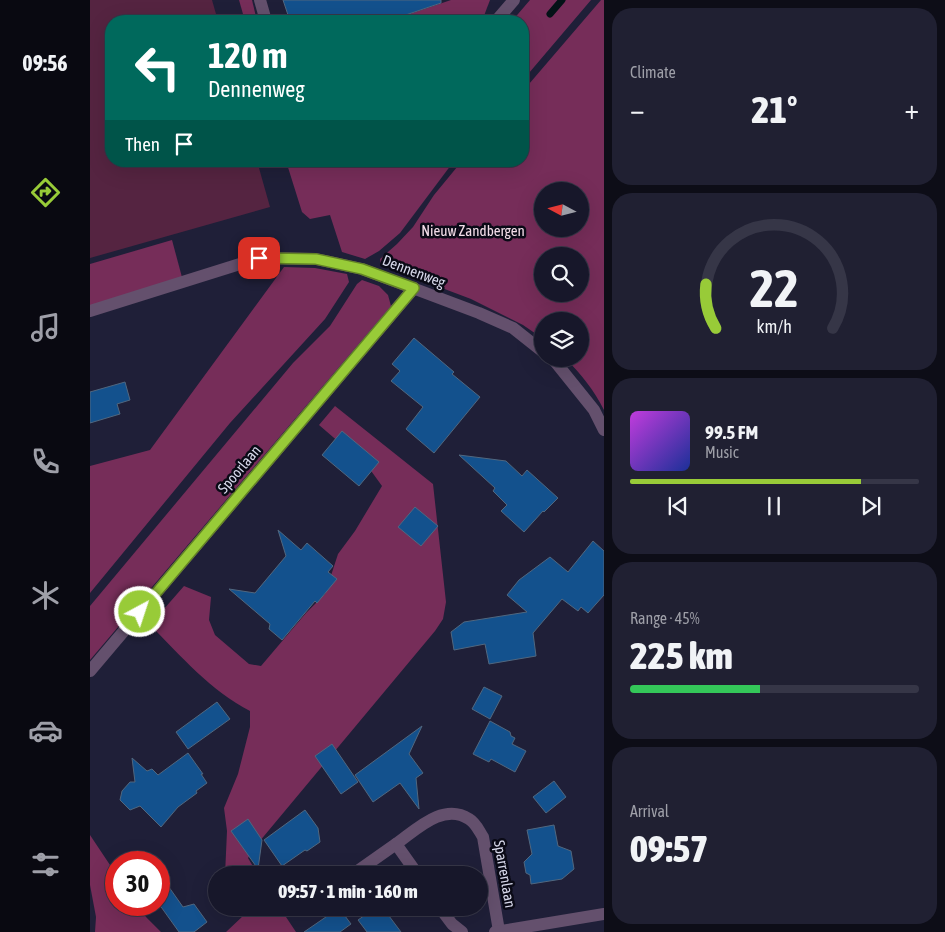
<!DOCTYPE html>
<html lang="en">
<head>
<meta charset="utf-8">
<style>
  body { margin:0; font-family:"Asap Condensed",sans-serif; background:#202032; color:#f1f3f6; height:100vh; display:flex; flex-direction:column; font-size:19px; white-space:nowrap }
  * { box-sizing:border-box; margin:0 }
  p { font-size:16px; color:#9e9fa8 }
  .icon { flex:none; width:28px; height:28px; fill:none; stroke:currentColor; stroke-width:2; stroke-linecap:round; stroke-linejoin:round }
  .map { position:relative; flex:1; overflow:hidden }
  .panel { display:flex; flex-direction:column; gap:8px; padding:8px; background:#0d0d17; width:341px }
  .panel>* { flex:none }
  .top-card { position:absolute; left:15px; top:15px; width:424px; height:152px; border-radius:20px; box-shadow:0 5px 20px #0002,0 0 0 1px #363647; background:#00695c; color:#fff; overflow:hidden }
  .needle { width:32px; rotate:277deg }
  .fabs { position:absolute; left:444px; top:182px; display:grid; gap:10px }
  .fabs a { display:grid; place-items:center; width:55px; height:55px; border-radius:50%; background:#17172a; box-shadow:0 5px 20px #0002,0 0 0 1px #363647; font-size:25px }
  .speed { position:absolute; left:15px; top:851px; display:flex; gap:10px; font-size:25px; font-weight:700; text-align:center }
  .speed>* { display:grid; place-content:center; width:65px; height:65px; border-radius:50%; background:#17172a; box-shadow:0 5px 20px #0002,0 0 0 1px #363647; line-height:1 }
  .speed .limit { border:8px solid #d22; background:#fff; color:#111 }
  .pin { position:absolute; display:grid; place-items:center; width:42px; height:42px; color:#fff; margin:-21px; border-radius:10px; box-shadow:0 2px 8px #0006 }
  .me { position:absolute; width:55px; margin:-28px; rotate:40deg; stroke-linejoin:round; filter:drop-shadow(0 0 4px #0008) }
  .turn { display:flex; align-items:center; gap:18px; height:105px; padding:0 20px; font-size:22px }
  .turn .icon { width:65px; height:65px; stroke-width:2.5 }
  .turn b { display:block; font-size:35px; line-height:42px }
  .then { display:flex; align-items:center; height:48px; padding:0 20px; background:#0003; gap:10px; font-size:19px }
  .big { font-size:38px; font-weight:800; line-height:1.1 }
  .panel .card { flex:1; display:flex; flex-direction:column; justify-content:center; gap:8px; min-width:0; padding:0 18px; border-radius:20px; background:#202032 }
  .panel .dial { align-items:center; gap:0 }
  .dial svg { height:130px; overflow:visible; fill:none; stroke:#363647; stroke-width:7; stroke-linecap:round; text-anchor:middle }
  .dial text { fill:#f1f3f6; stroke:none }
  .song { display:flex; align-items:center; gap:15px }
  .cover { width:60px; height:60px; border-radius:8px; background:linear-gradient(135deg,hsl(290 70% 55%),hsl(230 70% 35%)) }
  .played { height:5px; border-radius:2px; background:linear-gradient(90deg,#98cb38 80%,#363647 80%) }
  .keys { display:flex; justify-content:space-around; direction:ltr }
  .heat { display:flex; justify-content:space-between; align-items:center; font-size:28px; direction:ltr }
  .charge { height:8px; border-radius:4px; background:linear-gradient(90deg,#34c759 45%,#363647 0) }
  .trip { position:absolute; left:118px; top:866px; width:280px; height:50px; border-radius:25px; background:#17172a; box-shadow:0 5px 20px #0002,0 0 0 1px #363647; font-weight:800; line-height:50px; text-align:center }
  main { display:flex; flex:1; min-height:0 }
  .menu { display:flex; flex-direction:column; width:90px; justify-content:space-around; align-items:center; background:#090911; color:#9e9fa8 }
  .menu .icon { width:35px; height:35px }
  .menu .selected { color:#98cb38 }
  .menu b { font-size:22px; color:#f1f3f6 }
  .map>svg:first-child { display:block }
</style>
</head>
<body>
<main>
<nav class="menu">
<b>09:56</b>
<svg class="icon selected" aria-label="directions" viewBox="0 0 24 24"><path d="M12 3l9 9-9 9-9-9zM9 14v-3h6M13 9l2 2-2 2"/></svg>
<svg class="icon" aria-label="music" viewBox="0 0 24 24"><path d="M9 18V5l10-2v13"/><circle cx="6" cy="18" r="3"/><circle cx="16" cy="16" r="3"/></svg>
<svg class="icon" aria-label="phone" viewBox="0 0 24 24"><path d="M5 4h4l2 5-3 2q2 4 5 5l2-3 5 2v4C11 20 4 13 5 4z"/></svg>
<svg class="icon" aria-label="climate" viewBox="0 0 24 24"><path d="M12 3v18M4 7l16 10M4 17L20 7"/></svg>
<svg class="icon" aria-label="car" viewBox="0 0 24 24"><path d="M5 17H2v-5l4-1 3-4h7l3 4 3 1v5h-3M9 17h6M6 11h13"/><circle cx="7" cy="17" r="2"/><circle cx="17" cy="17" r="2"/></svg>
<svg class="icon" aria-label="filters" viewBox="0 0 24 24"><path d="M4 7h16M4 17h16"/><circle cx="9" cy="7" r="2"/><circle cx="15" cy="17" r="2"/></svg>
</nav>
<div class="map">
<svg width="514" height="932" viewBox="0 0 514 932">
  <rect width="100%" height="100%" fill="#1f1f38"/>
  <polygon fill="#552441" points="0,0 122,0 128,21 21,21 21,161 167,161 180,207 0,258"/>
  <g fill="#762d59" fill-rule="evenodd">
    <polygon points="149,0 162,0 167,21 155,21"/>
    <polygon points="361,0 400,0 392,21 299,21"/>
    <polygon points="440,0 501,0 433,80 432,21 422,21"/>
    <path d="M511 0H514V410C504 390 491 374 476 359H490V321H452V338L433 325 381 299 291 265 290 259 307 244 323 227 344 195 372 161H432L433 91ZM452 191H490V229H452ZM452 256H490V294H452Z"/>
    <polygon points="196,161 364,161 310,233 289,251 275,259 252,252 240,215 220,219 212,212"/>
    <polygon points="82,240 93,281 0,308 0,264"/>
    <polygon points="194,267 225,268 257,274 259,282 235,319 140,423 0,593 0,466 60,450"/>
    <polygon points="272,280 289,286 298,295 301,306 0,660 0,606 203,363 240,326 267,284"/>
    <path d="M245 406 343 484 356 602 353 619 345 631 164 848 158 858 168 875H135L137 831 134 808 148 774 160 727V711C121 691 91 656 60 625L94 586 121 597 119 620 125 635 159 664 171 666 216 613 235 594 248 554 265 531 292 486 279 468 229 425Z"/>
    <polygon points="0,835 26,874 26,905 47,905 56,917 71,932 5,932 6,917 0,885"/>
    <polygon points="155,908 190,908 206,932 136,932 154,915"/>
  </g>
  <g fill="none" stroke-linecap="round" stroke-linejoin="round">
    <polyline stroke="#041217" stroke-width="7" points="460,14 472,0"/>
  </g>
  <g fill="#13518d" stroke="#51677f">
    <polygon points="193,0 351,0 351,3 298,21 200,21"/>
    <polygon points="324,338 364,372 362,374 390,397 344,453 316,429 333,407 301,381 310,371 302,364"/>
    <polygon points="35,382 40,400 27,404 30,414 0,423 0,392"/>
    <polygon points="252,431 289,462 269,486 232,455"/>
    <polygon points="369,455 416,461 432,476 437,470 468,498 454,512 453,511 434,532 411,511 417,505 403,491 405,488"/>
    <polygon points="325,507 348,526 331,546 308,527"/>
    <polygon points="188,530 211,550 217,543 243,566 238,572 247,579 227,603 225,601 192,640 179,629 180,624 139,589 165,593 196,556"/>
    <polygon points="503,541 514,551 514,595 498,613 491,607 488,611 472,599 443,633 446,656 399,664 395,644 364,650 361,632 374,622 437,612 417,595 429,580 460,557 478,572"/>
    <polygon points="394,687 412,696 400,719 382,709"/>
    <polygon points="127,702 140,719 98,749 86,732"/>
    <polygon points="400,721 420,732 421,736 425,738 422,744 436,751 425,772 401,759 399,762 383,754"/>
    <polygon points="332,726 319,754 333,773 326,778 329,809 310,783 283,802 265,775"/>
    <polygon points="242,744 268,782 251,794 225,756"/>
    <polygon points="98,753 113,774 111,774 117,783 106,791 107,793 88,807 71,827 50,806 40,810 30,800 32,791 40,782 45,782 42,758 57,771 62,769 68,775"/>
    <polygon points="464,781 476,797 456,813 443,797"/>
    <polygon points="215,810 228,828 230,842 217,851 215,850 192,866 174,840"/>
    <polygon points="158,819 172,840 168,869 141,831"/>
    <polygon points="464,825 468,846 481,851 484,869 472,879 441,884 440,875 436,873 434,862 442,854 437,830"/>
    <polygon points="69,873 93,907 104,904 117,922 104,932 89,932 69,904"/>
    <polygon points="249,908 261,924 250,932 214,932"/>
    <polygon points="285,908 293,908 311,932 277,932 268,920"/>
  </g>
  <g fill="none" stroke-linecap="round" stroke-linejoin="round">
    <g stroke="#64506d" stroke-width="12">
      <polyline points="170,0 176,21"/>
      <polyline points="406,21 424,0"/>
      <polyline points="0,311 169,258 226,259 272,269 389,313 423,328 452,351"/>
      <polyline points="463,359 504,410 514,430"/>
      <polyline points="0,671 324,288"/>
      <polyline points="262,875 306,844"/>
      <path d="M328 875 306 844C326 830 353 802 379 819 386 823 389 831 393 837L409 931"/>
      <polyline points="350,908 362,924 372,932"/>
      <polyline points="405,932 514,914"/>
    </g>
  </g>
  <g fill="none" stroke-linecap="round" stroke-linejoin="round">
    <defs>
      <polyline id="route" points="50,612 324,288 272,269 226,259 169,258"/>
    </defs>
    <use href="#route" stroke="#638424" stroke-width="12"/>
    <use href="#route" stroke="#98cb38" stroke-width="9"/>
  </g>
  <g text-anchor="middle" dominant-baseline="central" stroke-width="5" stroke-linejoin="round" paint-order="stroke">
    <g font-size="15" fill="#f3dde8" stroke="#0a0a16">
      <text x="383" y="230">Nieuw Zandbergen</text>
    </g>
    <g font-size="15" fill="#d7d8ea" stroke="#0a0a16">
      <text transform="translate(324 271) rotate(21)">Dennenweg</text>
      <text transform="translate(149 469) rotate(-50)">Spoorlaan</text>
      <text transform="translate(415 874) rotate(80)">Sparrenlaan</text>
    </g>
  </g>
</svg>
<div class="fabs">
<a><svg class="needle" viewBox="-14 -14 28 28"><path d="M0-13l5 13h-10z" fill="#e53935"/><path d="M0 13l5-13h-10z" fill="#9e9fa8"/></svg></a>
<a><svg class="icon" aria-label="search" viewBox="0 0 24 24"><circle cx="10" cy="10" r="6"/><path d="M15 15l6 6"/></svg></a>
<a><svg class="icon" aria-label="layers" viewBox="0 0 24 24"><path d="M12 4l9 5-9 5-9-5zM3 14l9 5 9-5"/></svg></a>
</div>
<div class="speed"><div class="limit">30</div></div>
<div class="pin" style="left:169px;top:258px;background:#d93025"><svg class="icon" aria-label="arrive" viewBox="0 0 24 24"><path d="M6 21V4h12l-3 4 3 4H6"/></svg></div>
<svg class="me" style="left:50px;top:612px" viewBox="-20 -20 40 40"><circle r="17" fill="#98cb38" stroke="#fff" stroke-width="3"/><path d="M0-11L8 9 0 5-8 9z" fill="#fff"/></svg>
<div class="trip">09:57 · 1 min · 160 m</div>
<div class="top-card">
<div class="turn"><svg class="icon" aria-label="left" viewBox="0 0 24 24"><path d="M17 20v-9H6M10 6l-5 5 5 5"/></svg><div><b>120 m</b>Dennenweg</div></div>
<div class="then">Then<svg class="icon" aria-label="arrive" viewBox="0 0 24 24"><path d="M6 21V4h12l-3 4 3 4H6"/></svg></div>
</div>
</div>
<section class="panel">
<div class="card"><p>Climate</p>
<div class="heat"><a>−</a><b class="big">21°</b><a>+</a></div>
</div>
<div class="card dial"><svg viewBox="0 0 100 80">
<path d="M14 69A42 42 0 1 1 86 69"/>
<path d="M14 69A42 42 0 0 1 8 42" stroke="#98cb38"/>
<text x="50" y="56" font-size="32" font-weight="700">22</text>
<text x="50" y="72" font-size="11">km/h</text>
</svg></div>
<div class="card">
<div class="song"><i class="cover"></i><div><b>99.5 FM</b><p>Music</p></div></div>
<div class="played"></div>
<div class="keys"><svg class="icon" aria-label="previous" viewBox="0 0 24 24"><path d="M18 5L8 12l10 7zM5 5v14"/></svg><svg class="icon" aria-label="pause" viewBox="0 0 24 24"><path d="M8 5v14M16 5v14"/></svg><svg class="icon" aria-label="next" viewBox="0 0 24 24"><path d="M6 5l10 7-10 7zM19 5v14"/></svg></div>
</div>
<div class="card"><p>Range · 45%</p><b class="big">225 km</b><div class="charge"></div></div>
<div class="card"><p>Arrival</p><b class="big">09:57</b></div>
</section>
</main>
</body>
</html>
